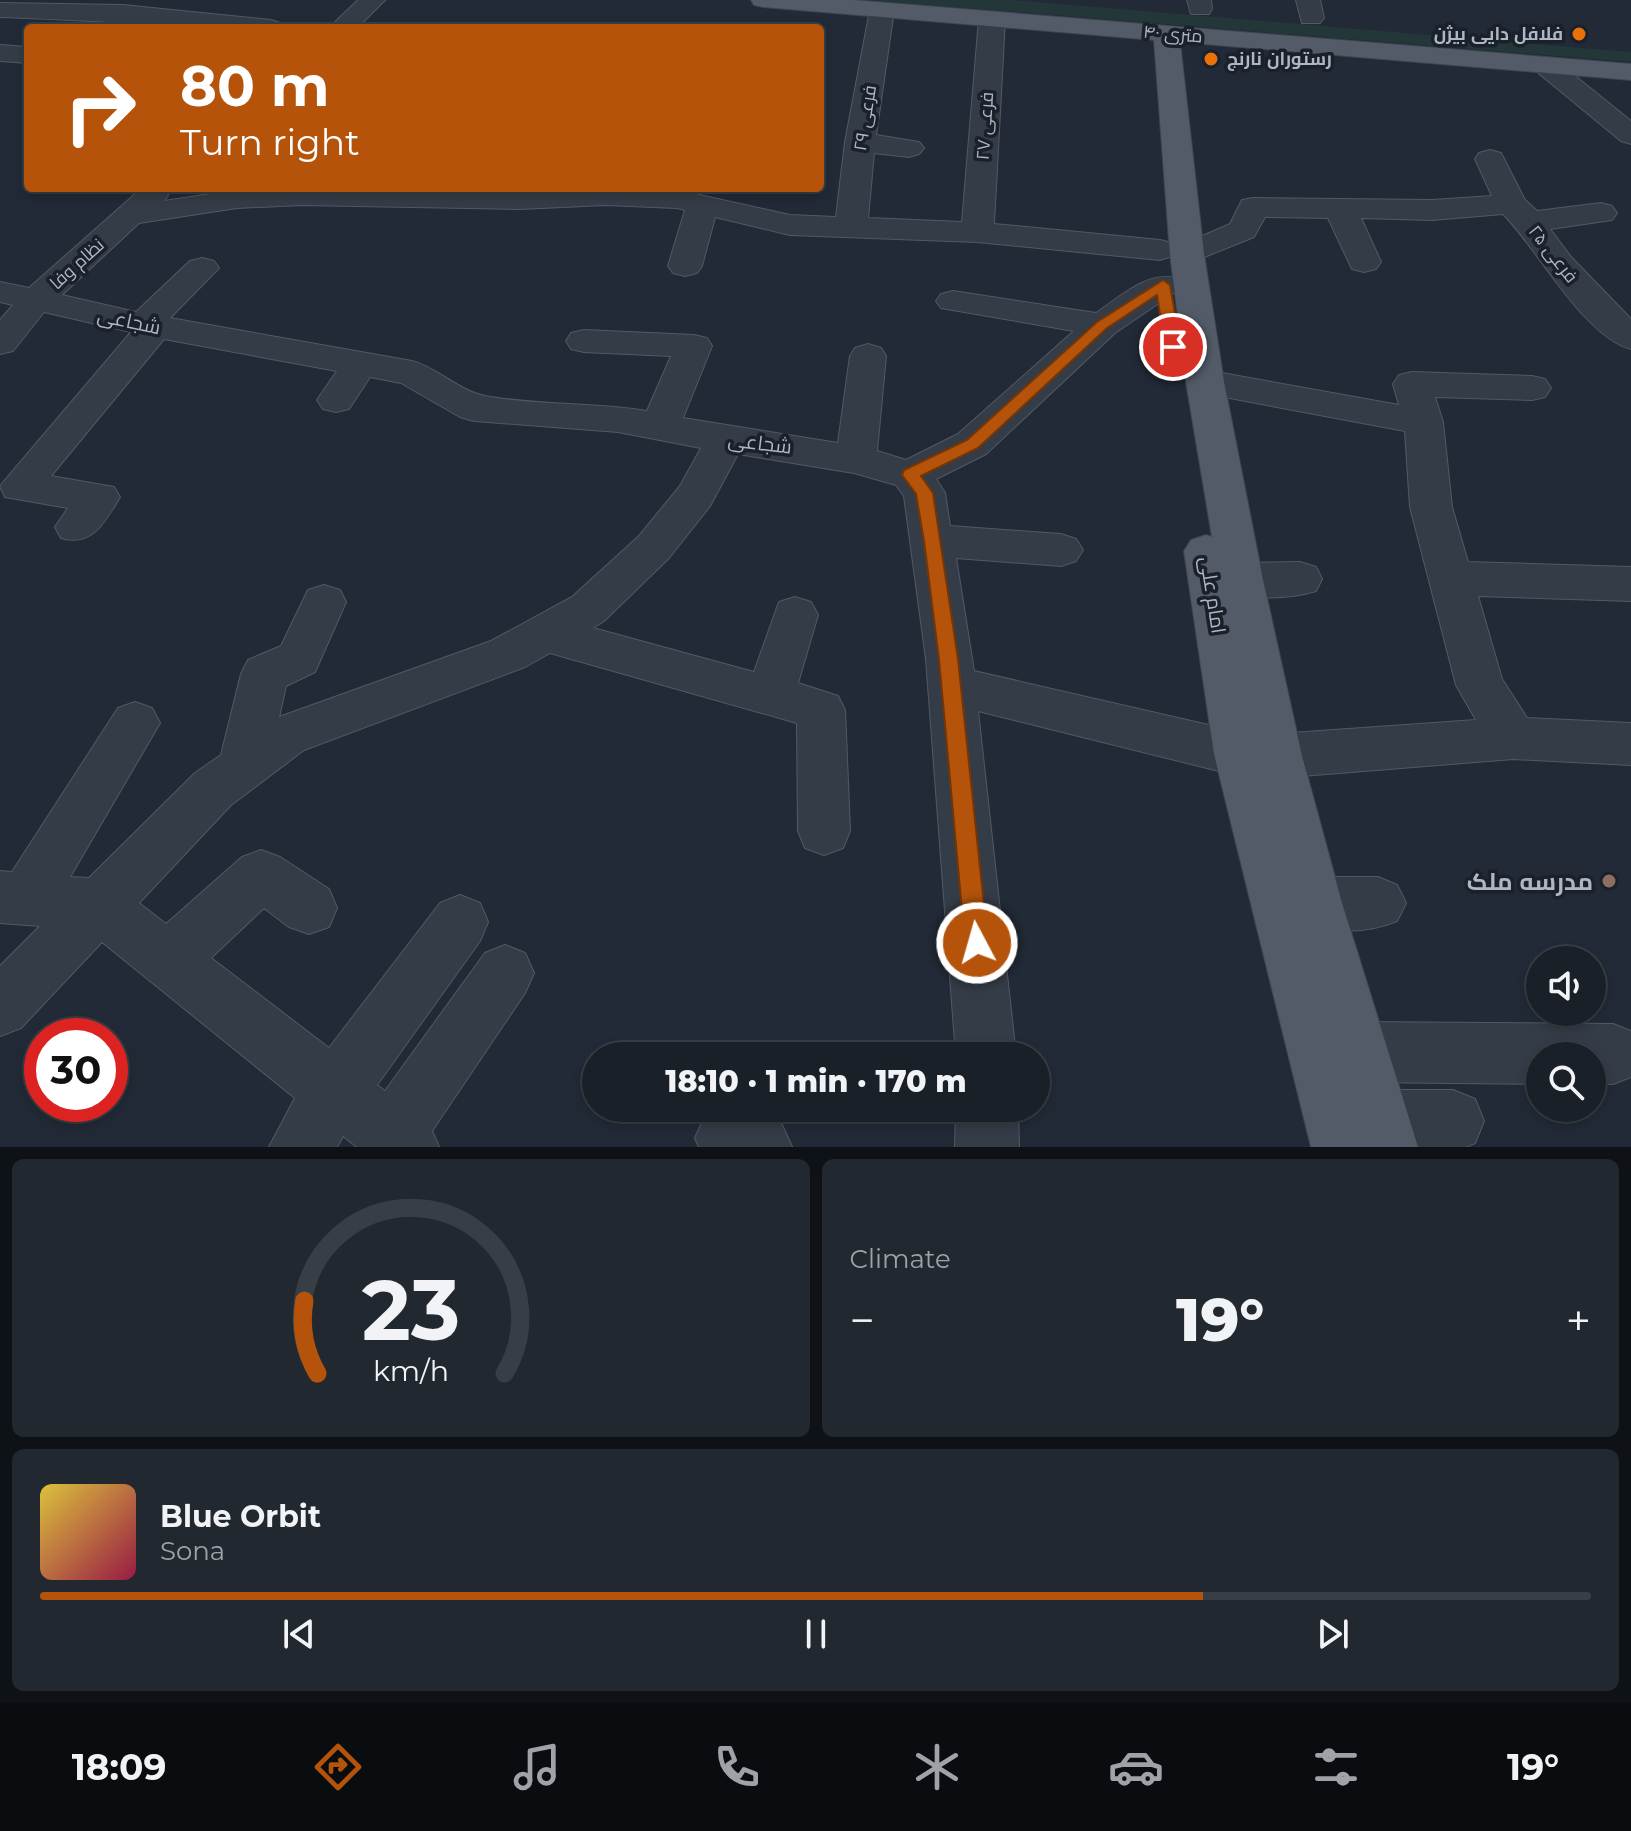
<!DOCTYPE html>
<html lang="en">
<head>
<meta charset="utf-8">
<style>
  body { margin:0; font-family:Montserrat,Cairo,sans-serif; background:#222830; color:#f1f3f6; height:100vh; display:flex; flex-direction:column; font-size:30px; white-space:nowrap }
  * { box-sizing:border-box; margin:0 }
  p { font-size:26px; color:#9fa3a8 }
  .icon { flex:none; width:44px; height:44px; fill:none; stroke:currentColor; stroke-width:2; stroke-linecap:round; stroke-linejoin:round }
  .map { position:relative; height:1147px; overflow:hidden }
  .panel { display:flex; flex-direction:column; gap:12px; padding:12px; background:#0e1216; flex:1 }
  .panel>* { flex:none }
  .hud { position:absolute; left:24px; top:24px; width:800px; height:168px; border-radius:8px; box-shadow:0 4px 12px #0003,0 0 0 2px #373e45; background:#b45309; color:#fff; overflow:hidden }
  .controls { position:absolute; left:1526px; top:946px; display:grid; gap:16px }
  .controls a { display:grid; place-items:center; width:80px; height:80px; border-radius:50%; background:#192028; box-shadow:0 4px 12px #0003,0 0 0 2px #373e45; font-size:40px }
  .speed { position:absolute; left:24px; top:1018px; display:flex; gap:16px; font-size:40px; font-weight:700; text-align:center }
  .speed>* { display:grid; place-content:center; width:104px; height:104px; border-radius:50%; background:#192028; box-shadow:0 4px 12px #0003,0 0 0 2px #373e45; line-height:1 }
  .speed .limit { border:12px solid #d22; background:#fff; color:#111 }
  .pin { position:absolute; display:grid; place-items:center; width:68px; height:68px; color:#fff; margin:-34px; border:4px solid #fff; border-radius:50%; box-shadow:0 2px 8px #0007 }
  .me { position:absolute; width:88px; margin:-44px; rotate:354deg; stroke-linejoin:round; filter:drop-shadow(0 0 6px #0008) }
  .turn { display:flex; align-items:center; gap:28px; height:168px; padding:0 24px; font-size:36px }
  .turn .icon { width:104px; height:104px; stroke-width:2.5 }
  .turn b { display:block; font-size:56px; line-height:68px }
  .big { font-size:60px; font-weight:800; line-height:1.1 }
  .panel .widget { flex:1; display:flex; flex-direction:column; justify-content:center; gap:12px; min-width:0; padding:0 28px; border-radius:12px; background:#222830 }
  .panel .dial { align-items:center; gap:0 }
  .dial svg { height:208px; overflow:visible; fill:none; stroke:#373e45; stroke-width:7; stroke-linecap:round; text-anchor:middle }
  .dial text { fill:#f1f3f6; stroke:none }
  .song { display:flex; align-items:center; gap:24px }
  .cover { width:96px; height:96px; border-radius:12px; background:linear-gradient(135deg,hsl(50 70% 55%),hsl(340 70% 35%)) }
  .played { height:8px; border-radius:4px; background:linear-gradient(90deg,#b45309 75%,#373e45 75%) }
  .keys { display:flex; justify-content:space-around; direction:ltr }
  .heat { display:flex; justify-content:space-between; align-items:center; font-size:44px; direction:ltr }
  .panel .tiles { flex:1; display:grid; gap:12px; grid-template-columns:1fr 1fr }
  .widget:last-child { grid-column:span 2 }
  .trip { position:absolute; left:582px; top:1042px; width:468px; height:80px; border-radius:40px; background:#192028; box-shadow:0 4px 12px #0003,0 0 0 2px #373e45; font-weight:800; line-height:80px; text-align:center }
  .dock { display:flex; height:128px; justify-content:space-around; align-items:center; background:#0a0d10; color:#9fa3a8 }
  .dock .icon { width:56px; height:56px }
  .dock .current { color:#b45309 }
  .dock b { font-size:36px; color:#f1f3f6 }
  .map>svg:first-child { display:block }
</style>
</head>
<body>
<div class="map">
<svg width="1631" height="1147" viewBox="0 0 1631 1147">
  <rect width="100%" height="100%" fill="#212a36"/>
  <polygon fill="#233738" points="868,0 1014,0 1631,52 1631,62"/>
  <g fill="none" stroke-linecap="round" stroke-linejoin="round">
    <defs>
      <g id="minor">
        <polygon points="358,0 385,0 357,28 329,28"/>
        <polygon points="1187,0 1211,0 1212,9 1209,14 1191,14"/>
        <polygon points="1296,0 1320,0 1324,18 1320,23 1302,23"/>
        <path d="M0 3 123 5 271 20 280 23 284 28C189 28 95 20 0 17Z"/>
        <path d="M882 3 891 5 894 10 876 135 919 142 924 148 919 154 909 157 874 153 868 218 962 222 979 19 983 14H1001L1005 19 994 224 1160 240 1172 243 1175 248 1230 224 1242 200 1253 198 1432 200 1492 196 1475 159 1479 153 1490 150 1501 153 1525 200 1537 211 1601 203 1612 206 1617 213 1612 220 1550 229 1571 257 1631 319V349C1584 337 1538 249 1503 214L1432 220 1361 218 1381 262 1376 269 1364 272 1352 269 1328 218 1265 217 1254 237 1187 264 1175 261 1172 256 1160 260 977 242 790 235 715 217 702 266 697 273 685 276 673 273 668 266 685 210 677 208 605 205 520 209 302 205 237 208 139 223 62 295 136 312 190 261 202 258 214 261 219 268 170 318 412 361C438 368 459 391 485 396 538 406 594 402 647 411L671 356 584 352 571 349 566 341 571 333 584 330 694 335 707 338 712 346 683 418 838 443 850 356 855 348 868 344 881 348 886 356 877 451 906 460 958 434 1074 331 941 308 936 301 941 294 953 291 1096 313C1119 298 1147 271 1175 278L1180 285 1175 292 1115 333 986 454 936 479 945 493 950 526 1061 534 1076 539 1083 550 1076 561 1061 566 956 558 974 671 1239 732 1257 739 1258 742 1277 734 1476 720 1456 685 1410 507 1405 431 1192 391 1186 382 1192 373 1205 370 1399 405 1393 384 1399 375 1412 372 1532 376 1545 379 1551 388 1545 397 1532 400 1435 397 1443 422 1452 507 1468 562 1631 567V601L1478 596 1502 679 1527 718 1631 723V765L1513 759 1277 778 1259 771 1257 768 1239 776 978 711 1016 1056H956L926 659 904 496 896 485 854 473 738 454 710 506 669 558 604 621 593 628 754 672 779 602 795 597 811 602 818 615 798 683 838 696 845 710 850 831 843 848 824 855 805 848 798 831 797 723 550 653 525 667 304 750 231 805 139 903 166 924 242 857 261 850 280 857 329 889 337 908 329 927 309 934 289 927 264 908 211 958 329 1048 440 903 460 895 480 903 488 922 480 941 377 1085 385 1091 485 953 505 945 525 953 534 973 525 993 432 1131 439 1147H357L343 1136 337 1147H269L295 1098 102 942 21 1028 0 1036V966L40 926 0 923V871L12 872 118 708 135 702 152 708 160 723 70 877 89 878 195 773 221 755 241 674 248 660 281 646 308 590 324 585 340 590 346 602 315 672 286 686 279 717 491 641 572 597 639 536 680 486 701 448 618 432 474 421 460 417 401 383 370 377 349 409 336 412 323 409 317 400 337 371 164 339 51 476 114 487 120 497C105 522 92 547 61 538L55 527 68 508 5 497 0 486 131 332 44 312 13 351 0 354V320L13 305 0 302V282L29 288 142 188H163L168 195 164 201 237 190 272 188 677 190 790 215 836 217 845 142 870 10 873 5Z"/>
        <polygon points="0,45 28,47 28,63 0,61"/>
        <polygon points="1545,57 1554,59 1631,121 1631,144 1621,141 1536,71 1532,65 1536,59"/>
        <path d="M1300 562 1316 567 1322 579 1316 591C1289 599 1252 600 1225 592L1219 580 1225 568 1241 563Z"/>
        <path d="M1314 877H1378L1397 885 1406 903 1397 921C1366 934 1326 934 1295 921L1286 903 1295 885Z"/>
        <polygon points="1357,1022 1613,1024 1631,1031 1631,1077 1613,1084 1592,1084 1592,1056 1540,1056 1540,1084 1357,1082 1336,1073 1327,1052 1336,1031"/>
        <polygon points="1380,1090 1453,1090 1475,1099 1484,1121 1475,1143 1466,1147 1367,1147 1358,1143 1349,1121 1358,1099"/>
        <polygon points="723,1108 760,1115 782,1125 792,1147 699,1147 695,1138 705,1116"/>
        <polygon points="956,1108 1018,1108 1019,1147 955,1147"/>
      </g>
      <polygon id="major" points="751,0 853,0 1631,64 1631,80 1180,42 1204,254 1224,382 1263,580 1302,756 1342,903 1418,1147 1311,1147 1214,754 1184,551 1191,540 1206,535 1212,537 1186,382 1170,254 1154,40 763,7 754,5"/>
    </defs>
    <use href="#minor" stroke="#515a64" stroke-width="2"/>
    <use href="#major" stroke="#3d4550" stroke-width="2"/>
    <use href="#minor" fill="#343c47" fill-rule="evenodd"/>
    <use href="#major" fill="#525b67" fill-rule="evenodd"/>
  </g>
  <polygon fill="#b45309" stroke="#753606" stroke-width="2" points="1163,280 1170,285 1181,347 1178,351 1173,352 1165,347 1157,295 1107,328 978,448 921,476 933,493 958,659 988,943 985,951 977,954 969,951 965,943 939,659 924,541 916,494 902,475 904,470 967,440 1097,322"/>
  <g fill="#e8710a" stroke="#1a212b" stroke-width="3">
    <circle cx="1579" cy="34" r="8"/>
    <circle cx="1211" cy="59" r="8"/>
  </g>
  <circle fill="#8d6e63" stroke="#1a212b" stroke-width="3" cx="1609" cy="881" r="8"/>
  <g text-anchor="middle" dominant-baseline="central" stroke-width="7" stroke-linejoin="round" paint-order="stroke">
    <g font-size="18" fill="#aeb7c3" stroke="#1a212b">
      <text transform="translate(1173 34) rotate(5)">۴۰ متری</text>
      <text transform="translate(865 118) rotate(-81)">فرعی ۲۹</text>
      <text transform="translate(985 126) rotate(-86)">فرعی ۲۷</text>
      <text transform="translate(1553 254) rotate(52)">فرعی ۲۵</text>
      <text transform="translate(77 264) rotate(-42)">نظام وفا</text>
    </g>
    <g font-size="18" font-weight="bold" fill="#aeb7c3" stroke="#1a212b" text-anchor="end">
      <text x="1563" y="34">فلافل دایی بیژن</text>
      <text x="1227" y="59" text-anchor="start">رستوران نارنج</text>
    </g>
    <g font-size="20" fill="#aeb7c3" stroke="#1a212b">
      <text transform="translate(129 321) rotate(12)">شجاعی</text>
      <text transform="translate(760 443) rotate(7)">شجاعی</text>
      <text transform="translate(1213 595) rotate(81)">امام علی</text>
    </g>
    <g font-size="24" font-weight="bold" fill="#aeb7c3" stroke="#1a212b" text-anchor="end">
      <text x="1593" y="881">مدرسه ملک</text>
    </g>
  </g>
</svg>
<div class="controls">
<a><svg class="icon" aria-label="sound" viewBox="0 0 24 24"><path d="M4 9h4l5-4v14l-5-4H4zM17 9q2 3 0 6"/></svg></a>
<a><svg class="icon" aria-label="search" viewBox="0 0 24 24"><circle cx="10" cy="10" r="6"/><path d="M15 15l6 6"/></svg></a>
</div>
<div class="speed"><div class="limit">30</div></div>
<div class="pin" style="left:1173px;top:347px;background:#d93025"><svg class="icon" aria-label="arrive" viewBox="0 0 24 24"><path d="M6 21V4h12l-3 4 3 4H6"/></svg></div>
<svg class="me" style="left:977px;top:943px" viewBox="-20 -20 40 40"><circle r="17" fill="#b45309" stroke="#fff" stroke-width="3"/><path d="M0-11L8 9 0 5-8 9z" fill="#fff"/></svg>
<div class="trip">18:10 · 1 min · 170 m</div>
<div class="hud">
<div class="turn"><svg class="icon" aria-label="right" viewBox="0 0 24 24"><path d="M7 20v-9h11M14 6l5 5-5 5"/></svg><div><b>80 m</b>Turn right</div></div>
</div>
</div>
<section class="panel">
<div class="tiles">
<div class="widget dial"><svg viewBox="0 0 100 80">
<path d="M14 69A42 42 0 1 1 86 69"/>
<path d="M14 69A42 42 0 0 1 9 41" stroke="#b45309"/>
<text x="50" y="56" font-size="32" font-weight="700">23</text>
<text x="50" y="72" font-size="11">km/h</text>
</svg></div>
<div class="widget"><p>Climate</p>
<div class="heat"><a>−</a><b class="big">19°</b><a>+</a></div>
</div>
<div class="widget">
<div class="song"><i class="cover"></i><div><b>Blue Orbit</b><p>Sona</p></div></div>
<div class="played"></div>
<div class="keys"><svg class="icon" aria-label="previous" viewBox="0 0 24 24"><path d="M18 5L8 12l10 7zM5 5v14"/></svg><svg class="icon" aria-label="pause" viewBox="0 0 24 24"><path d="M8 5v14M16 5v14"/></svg><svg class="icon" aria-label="next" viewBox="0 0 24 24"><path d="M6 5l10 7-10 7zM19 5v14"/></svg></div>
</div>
</div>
</section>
<nav class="dock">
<b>18:09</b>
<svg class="icon current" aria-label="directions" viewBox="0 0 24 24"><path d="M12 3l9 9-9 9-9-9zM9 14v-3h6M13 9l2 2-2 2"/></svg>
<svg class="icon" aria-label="music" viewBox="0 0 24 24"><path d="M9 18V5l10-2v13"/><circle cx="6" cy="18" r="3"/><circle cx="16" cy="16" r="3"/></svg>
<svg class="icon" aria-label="phone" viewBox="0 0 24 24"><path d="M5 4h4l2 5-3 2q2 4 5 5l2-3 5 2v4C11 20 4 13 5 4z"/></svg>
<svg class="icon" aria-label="climate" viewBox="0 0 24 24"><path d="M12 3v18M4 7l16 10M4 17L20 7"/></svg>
<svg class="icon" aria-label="car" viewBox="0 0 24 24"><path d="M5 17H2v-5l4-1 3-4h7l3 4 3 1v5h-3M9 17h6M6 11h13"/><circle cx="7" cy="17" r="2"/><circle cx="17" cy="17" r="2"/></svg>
<svg class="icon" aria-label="filters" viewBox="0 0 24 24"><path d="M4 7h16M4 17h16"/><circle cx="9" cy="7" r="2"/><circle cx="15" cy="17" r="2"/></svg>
<b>19°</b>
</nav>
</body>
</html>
